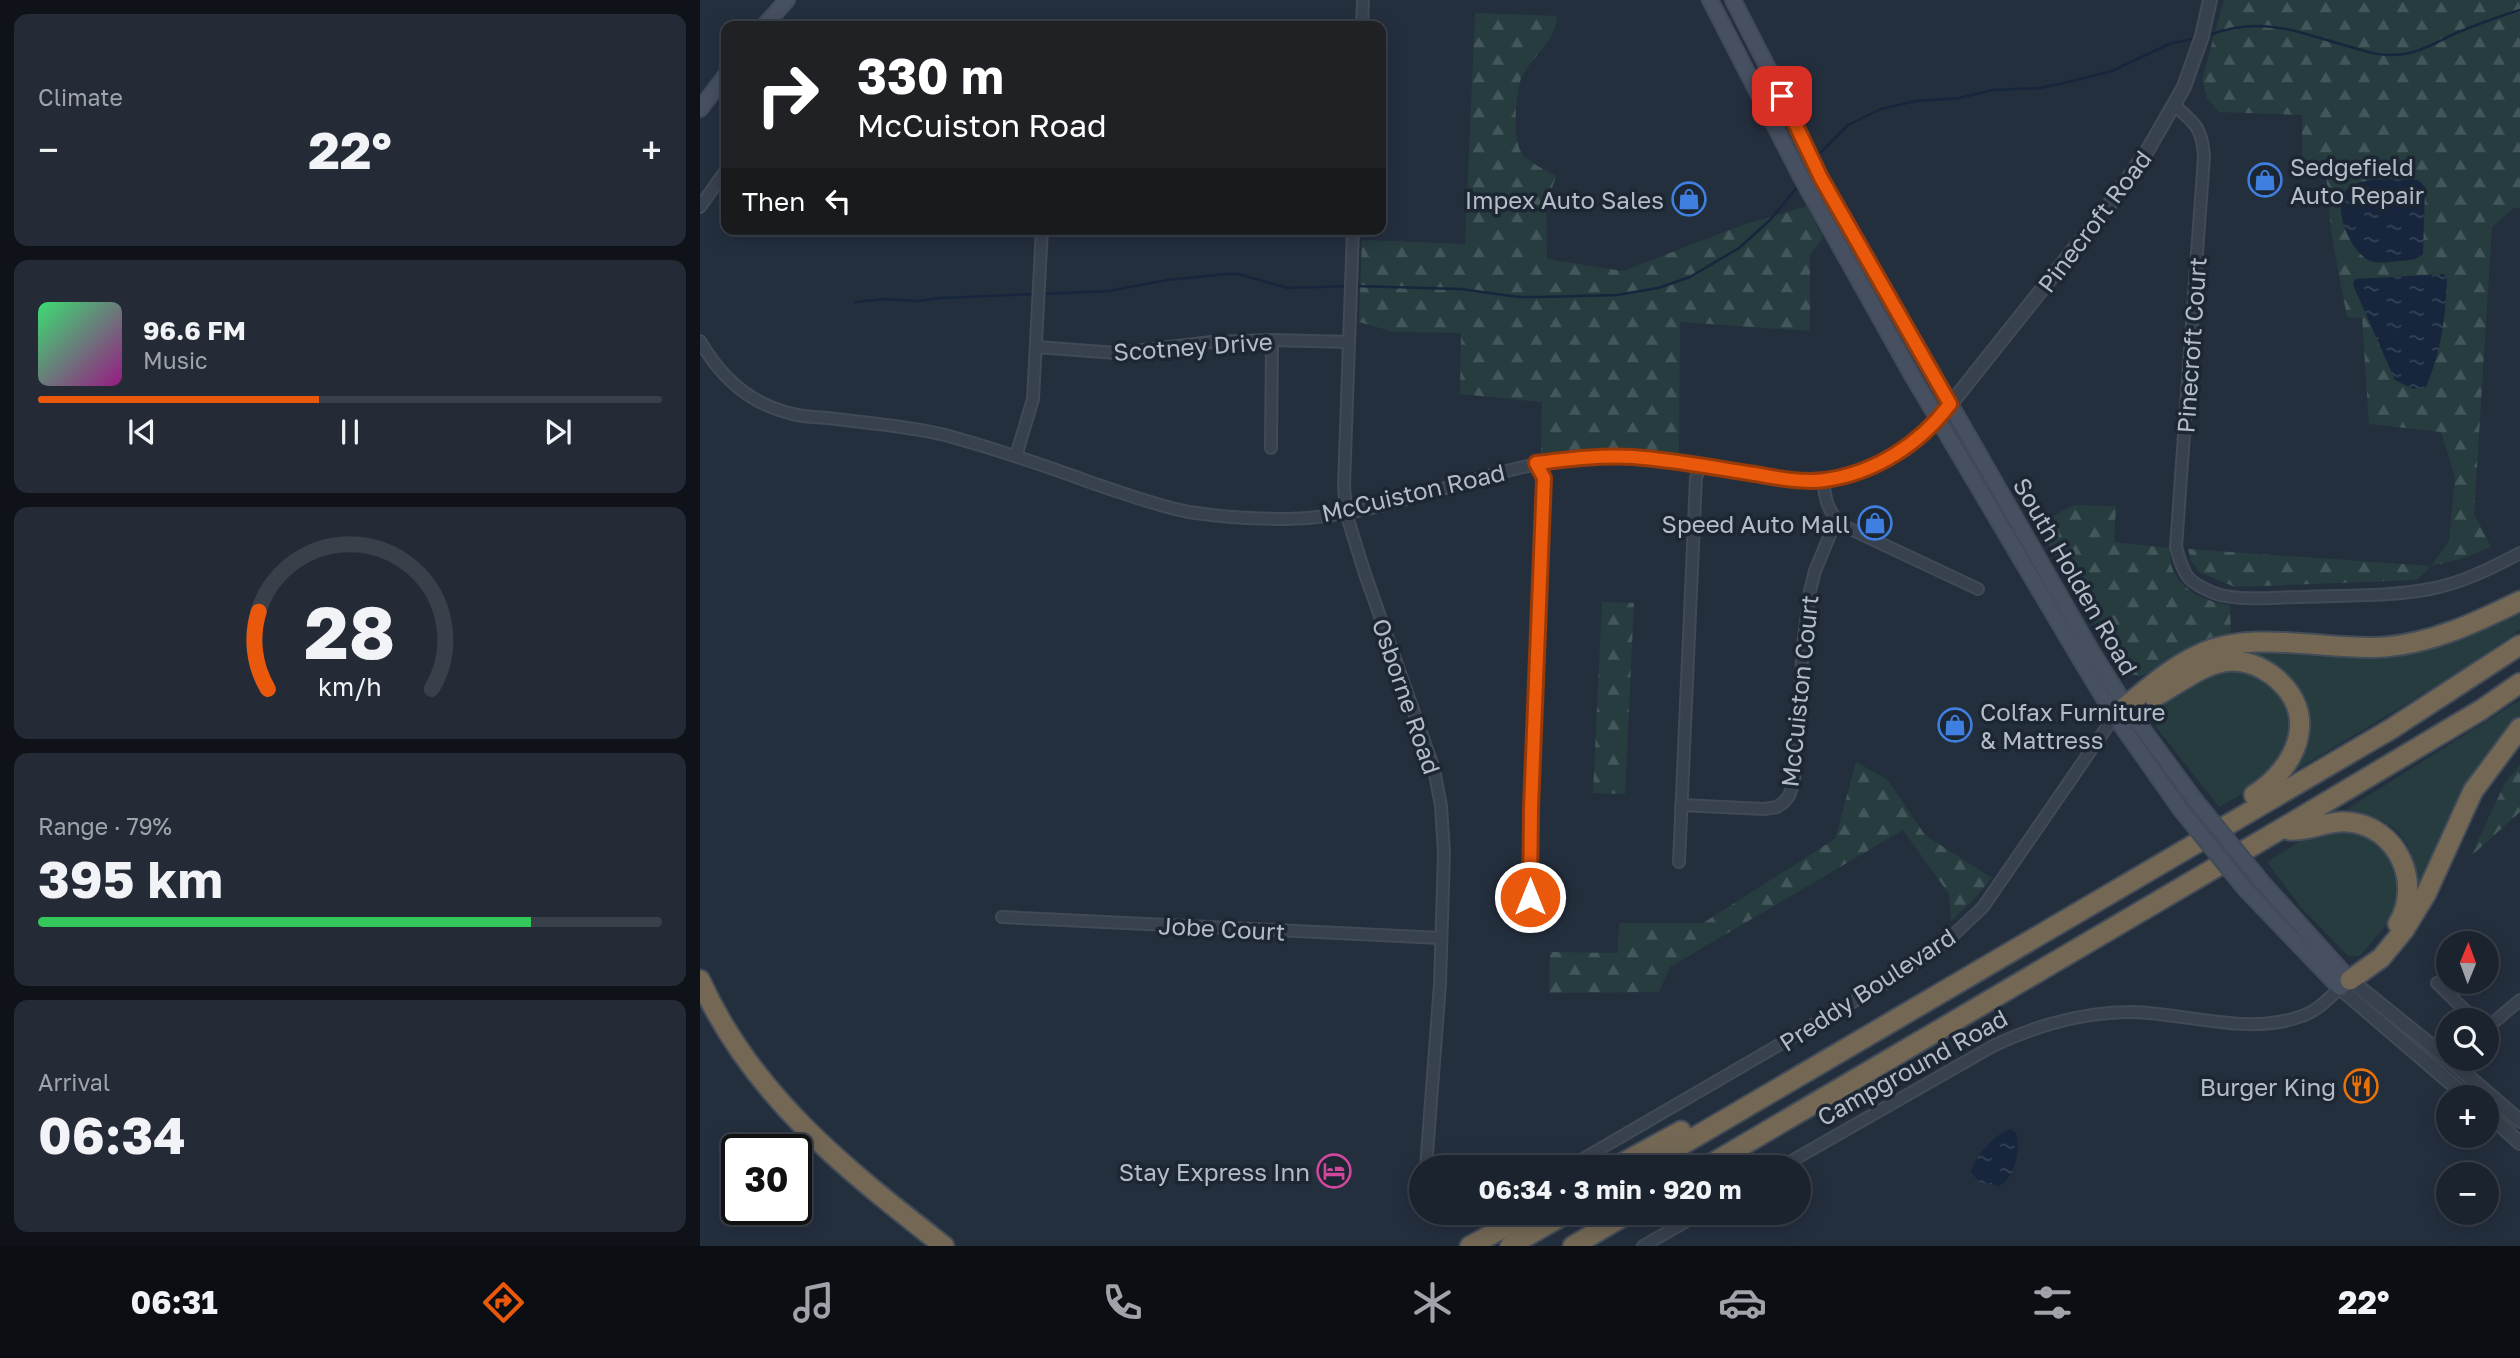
<!DOCTYPE html>
<html lang="en">
<head>
<meta charset="utf-8">
<style>
  body { margin:0; font-family:"Golos Text",sans-serif; background:#242b36; color:#f1f3f6; height:100vh; display:flex; flex-direction:column; font-size:26px; white-space:nowrap }
  * { box-sizing:border-box; margin:0 }
  p { font-size:23px; color:#a0a4aa }
  .icon { flex:none; width:38px; height:38px; fill:none; stroke:currentColor; stroke-width:2; stroke-linecap:round; stroke-linejoin:round }
  .map { position:relative; flex:1; overflow:hidden }
  .panel { display:flex; flex-direction:column; gap:14px; padding:14px; background:#0f1319; width:700px }
  .panel>* { flex:none }
  .hud { position:absolute; left:21px; top:21px; width:665px; height:214px; border-radius:14px; box-shadow:0 4px 18px #0003,0 0 0 2px #39404a; background:#202124; color:#fff; overflow:hidden }
  .needle { width:46px; rotate:1deg }
  .tools { position:absolute; left:1736px; top:931px; display:grid; gap:14px }
  .tools a { display:grid; place-items:center; width:63px; height:63px; border-radius:50%; background:#1b232e; box-shadow:0 4px 18px #0003,0 0 0 2px #39404a; font-size:35px }
  .speed { position:absolute; left:21px; top:1134px; display:flex; gap:14px; font-size:35px; font-weight:700; text-align:center }
  .speed>* { display:grid; place-content:center; width:91px; height:91px; border-radius:50%; background:#1b232e; box-shadow:0 4px 18px #0003,0 0 0 2px #39404a; line-height:1 }
  .speed .limit { border:4px solid #111; border-radius:10px; background:#fff; color:#111 }
  .pin { position:absolute; display:grid; place-items:center; width:60px; height:60px; color:#fff; margin:-30px; border-radius:14px; box-shadow:0 4px 10px #0006 }
  .me { position:absolute; width:77px; margin:-38px; rotate:0deg; stroke-linejoin:round; filter:drop-shadow(0 0 5px #0008) }
  .turn { display:flex; align-items:center; gap:24px; height:147px; padding:0 21px; font-size:32px }
  .turn .icon { width:91px; height:91px; stroke-width:2.5 }
  .turn b { display:block; font-size:49px; line-height:60px }
  .then { display:flex; align-items:center; height:66px; padding:0 21px; background:#0003; gap:14px; font-size:26px }
  .big { font-size:52px; font-weight:700; line-height:1.1 }
  .panel .card { flex:1; display:flex; flex-direction:column; justify-content:center; gap:10px; min-width:0; padding:0 24px; border-radius:14px; background:#242b36 }
  .panel .dial { align-items:center; gap:0 }
  .dial svg { height:182px; overflow:visible; fill:none; stroke:#39404a; stroke-width:7; stroke-linecap:round; text-anchor:middle }
  .dial text { fill:#f1f3f6; stroke:none }
  .song { display:flex; align-items:center; gap:21px }
  .cover { width:84px; height:84px; border-radius:10px; background:linear-gradient(135deg,hsl(140 70% 55%),hsl(310 70% 35%)) }
  .played { height:7px; border-radius:4px; background:linear-gradient(90deg,#ea580c 45%,#39404a 45%) }
  .keys { display:flex; justify-content:space-around; direction:ltr }
  .heat { display:flex; justify-content:space-between; align-items:center; font-size:38px; direction:ltr }
  .charge { height:10px; border-radius:5px; background:linear-gradient(90deg,#34c759 79%,#39404a 0) }
  .trip { position:absolute; left:709px; top:1155px; width:402px; height:70px; border-radius:35px; background:#1b232e; box-shadow:0 4px 18px #0003,0 0 0 2px #39404a; font-weight:700; line-height:70px; text-align:center }
  .tabs { display:flex; height:112px; justify-content:space-around; align-items:center; background:#0b0e12; color:#a0a4aa }
  .tabs .icon { width:49px; height:49px }
  .tabs .selected { color:#ea580c }
  .tabs b { font-size:32px; color:#f1f3f6 }
  main { display:flex; flex:1; min-height:0 }
  .map>svg:first-child { display:block }
</style>
</head>
<body>
<main>
<section class="panel">
<div class="card"><p>Climate</p>
<div class="heat"><a>−</a><b class="big">22°</b><a>+</a></div>
</div>
<div class="card">
<div class="song"><i class="cover"></i><div><b>96.6 FM</b><p>Music</p></div></div>
<div class="played"></div>
<div class="keys"><svg class="icon" aria-label="previous" viewBox="0 0 24 24"><path d="M18 5L8 12l10 7zM5 5v14"/></svg><svg class="icon" aria-label="pause" viewBox="0 0 24 24"><path d="M8 5v14M16 5v14"/></svg><svg class="icon" aria-label="next" viewBox="0 0 24 24"><path d="M6 5l10 7-10 7zM19 5v14"/></svg></div>
</div>
<div class="card dial"><svg viewBox="0 0 100 80">
<path d="M14 69A42 42 0 1 1 86 69"/>
<path d="M14 69A42 42 0 0 1 10 35" stroke="#ea580c"/>
<text x="50" y="56" font-size="32" font-weight="700">28</text>
<text x="50" y="72" font-size="11">km/h</text>
</svg></div>
<div class="card"><p>Range · 79%</p><b class="big">395 km</b><div class="charge"></div></div>
<div class="card"><p>Arrival</p><b class="big">06:34</b></div>
</section>
<div class="map">
<svg width="1820" height="1246" viewBox="0 0 1820 1246">
  <defs>
    <pattern id="forest-firs" width="22" height="20" patternUnits="userSpaceOnUse" patternTransform="scale(1.75)"><rect width="22" height="20" fill="#263c3f"/><path d="M5 1l3.5 6h-7zM16 11l3.5 6h-7z" fill="#435659"/></pattern>
    <pattern id="water-ripples" width="26" height="14" patternUnits="userSpaceOnUse" patternTransform="scale(1.75)"><rect width="26" height="14" fill="#17263c"/><path d="M2 4q2-2 4 0t4 0M15 11q2-2 4 0t4 0" fill="none" stroke="#364457"/></pattern>
  </defs>
  <rect width="100%" height="100%" fill="#242f3e"/>
  <g fill="#263c3f">
    <polygon points="1820,609 1820,630 1818,631 1756,674 1593,772 1592,770 1606,737 1556,659 1556,651 1646,654"/>
    <path d="M1532 668 1558 672 1586 696 1595 731 1573 777 1519 807 1456 727C1455 722 1454 716 1456 711 1464 692 1513 671 1532 668Z"/>
    <path d="M1820 700V720L1716 896C1718 866 1712 837 1683 821 1672 815 1656 816 1647 809Z"/>
    <polygon points="1637,827 1681,840 1703,875 1696,914 1660,956 1648,956 1600,906 1567,862 1618,830"/>
  </g>
  <g fill="url(#forest-firs)">
    <polygon points="1524,0 1820,0 1820,208 1814,208 1792,227 1774,514 1791,547 1765,558 1731,566 1717,580 1535,587 1499,572 1491,560 1488,549 1731,566 1749,541 1755,477 1741,432 1669,424 1662,318 1647,317 1631,232 1625,162 1602,159 1602,115 1519,112 1507,98 1502,80"/>
    <path d="M775 13 857 16C855 43 834 54 822 76 815 92 812 143 823 155 831 164 846 170 856 176L846 206 847 259 923 271 1040 226 1107 206 1123 238 1110 254V331L980 322 979 454C931 449 889 449 841 454L842 402 760 394 761 333 694 332 659 322 662 240 765 244Z"/>
    <path d="M1373 505 1416 506 1414 542 1470 548C1471 553 1470 561 1471 565 1479 591 1507 602 1530 605L1531 637 1441 676 1430 674 1420 667 1337 525Z"/>
    <polygon points="902,602 934,603 925,794 893,793"/>
    <polygon points="1156,762 1188,780 1225,835 1292,878 1273,900 1251,921 1249,894 1203,830 970,967 959,992 849,993 850,952 918,953 919,923 1003,923 1135,839"/>
    <polygon points="1820,764 1820,812 1770,857 1805,783"/>
  </g>
  <g fill="url(#water-ripples)">
    <path d="M1692 179 1718 180 1725 187 1723 254C1715 261 1708 260 1698 261 1689 262 1679 264 1670 261 1650 252 1628 202 1650 187 1660 179 1680 180 1692 179Z"/>
    <path d="M1744 274 1747 279C1745 320 1742 348 1726 387L1713 389 1695 380 1653 285 1655 279Z"/>
    <path d="M1311 1129 1316 1133C1321 1150 1315 1178 1299 1186L1279 1182 1271 1172C1274 1157 1296 1132 1311 1129Z"/>
  </g>
  <g fill="none" stroke-linecap="round" stroke-linejoin="round">
    <g stroke="#17263c" stroke-width="2.5">
      <path d="M1506 36C1561 15 1594 31 1647 46 1663 50 1677 56 1694 55 1718 54 1733 44 1754 34 1775 25 1798 17 1820 10"/>
      <polyline points="1117,156 1148,125 1181,109 1216,101 1259,98 1293,90 1339,88 1364,83 1412,71 1469,44 1496,38"/>
      <polyline points="655,286 760,289 819,297 841,297 917,295 958,288 990,277 1039,248 1070,220 1099,185"/>
      <polyline points="343,294 409,291 467,280 526,274 538,274 588,288 648,286"/>
      <polyline points="155,302 184,299 219,301 241,298 336,294"/>
    </g>
    <defs>
      <g id="minor">
        <polyline points="662,26 663,0"/>
        <path d="M1475 106C1495 123 1502 128 1504 156L1476 547C1479 557 1481 568 1488 577 1495 585 1510 592 1520 595 1546 601 1575 597 1601 597 1644 595 1688 597 1730 589 1762 583 1792 568 1820 553"/>
        <polyline points="0,207 26,170"/>
        <polyline points="653,229 644,485 646,513 665,574 734,769 741,806 744,853 740,984 726,1167"/>
        <path d="M0 341C20 376 49 403 89 413 101 417 115 417 128 418 167 423 207 426 245 435 296 449 346 466 395 484 426 494 457 506 489 512 521 517 555 519 588 519 692 517 786 464 889 457 943 453 999 466 1052 474 1075 477 1101 483 1124 480 1167 475 1209 451 1238 420"/>
        <polyline points="336,347 417,353 512,342 572,340 649,342"/>
        <polyline points="571,448 572,340"/>
        <polyline points="316,456 333,399 342,229"/>
        <path d="M1123 480C1125 499 1128 514 1144 526L1278 589"/>
        <polyline points="981,805 1064,809 1077,807 1084,802 1089,796 1094,781 1103,646 1110,591 1115,571 1136,520"/>
        <polyline points="979,862 996,478 1000,466"/>
        <polyline points="830,897 831,808 844,478 836,463"/>
        <polyline points="302,917 741,938"/>
        <polyline points="1737,983 1775,1020"/>
        <polyline points="1787,1028 1820,1000"/>
        <polyline points="869,1167 1187,982 1248,940 1283,907 1418,711"/>
        <path d="M1081 1167 1293 1046C1337 1025 1382 1012 1432 1012 1486 1013 1548 1036 1602 1016 1617 1011 1628 999 1640 988"/>
        <polyline points="943,1246 1001,1213"/>
      </g>
      <g id="tertiary">
        <polyline points="1238,420 1409,205 1446,153 1484,87 1502,36 1510,0"/>
        <polyline points="1650,980 1753,1063 1820,1121"/>
        <polyline points="1640,988 1767,1097"/>
        <polyline points="1787,1113 1820,1143"/>
      </g>
      <g id="secondary">
        <polyline points="1010,0 1101,177 1213,377 1383,664 1414,715 1481,810"/>
        <polyline points="1033,0 1070,72 1121,178 1392,652 1426,706 1495,800"/>
        <polyline points="64,26 87,0"/>
        <polyline points="0,109 26,75"/>
        <polyline points="1546,890 1640,988 1650,980 1562,882"/>
      </g>
      <g id="motorway">
        <path d="M1454 697C1478 685 1503 662 1532 661 1546 661 1561 667 1572 675 1622 713 1597 767 1554 795"/>
        <path d="M1426 706C1449 687 1473 666 1500 654 1553 629 1627 651 1685 647 1733 643 1777 622 1820 601"/>
        <path d="M1589 830C1609 832 1627 820 1648 822 1697 826 1723 882 1698 924"/>
        <path d="M0 980C52 1096 147 1170 244 1246"/>
        <polyline points="1650,980 1681,958 1704,930 1726,894 1773,791 1820,728"/>
        <polyline points="915,1167 981,1131"/>
        <polyline points="944,1167 1691,729 1820,645"/>
        <polyline points="1006,1167 1581,829 1781,710 1820,683"/>
        <polyline points="770,1246 831,1213"/>
        <polyline points="810,1246 867,1213"/>
        <polyline points="873,1246 929,1213"/>
      </g>
    </defs>
    <use href="#minor" stroke="#414a57" stroke-width="14"/>
    <use href="#tertiary" stroke="#414a57" stroke-width="16"/>
    <use href="#secondary" stroke="#414a57" stroke-width="18"/>
    <use href="#motorway" stroke="#434c59" stroke-width="23"/>
    <use href="#minor" stroke="#38414e" stroke-width="10"/>
    <use href="#tertiary" stroke="#38414e" stroke-width="12"/>
    <use href="#secondary" stroke="#465061" stroke-width="14"/>
    <use href="#motorway" stroke="#746855" stroke-width="19"/>
    <defs>
      <g id="secondary-bridge">
        <polyline points="1495,800 1562,882"/>
        <polyline points="1481,810 1546,890"/>
      </g>
    </defs>
    <use href="#secondary-bridge" stroke="#414a57" stroke-width="18" stroke-linecap="butt"/>
    <use href="#secondary-bridge" stroke="#465061" stroke-width="14"/>
  </g>
  <g fill="none" stroke-linecap="round" stroke-linejoin="round">
    <defs>
      <path id="route" d="M830 897 831 808 844 478 836 463C869 459 901 455 933 457 974 460 1015 468 1055 474 1077 478 1102 483 1125 480 1175 473 1220 444 1250 404L1121 178 1082 96"/>
    </defs>
    <use href="#route" stroke="#983908" stroke-width="18"/>
    <use href="#route" stroke="#ea580c" stroke-width="12"/>
  </g>
  <defs>
    <symbol id="shop-ring" viewBox="-11 -11 22 22"><circle r="9.5" fill="#1d2633" stroke="#3f7fe0" stroke-width="1.5"/><path d="M-5-2.5h2.3a2.7 3.5 0 0 1 5.4 0H5L5.5 6h-11ZM-1.5-2.5h3a1.5 2.3 0 0 0-3 0Z" fill="#3f7fe0"/></symbol>
    <symbol id="restaurant-ring" viewBox="-11 -11 22 22"><circle r="9.5" fill="#1d2633" stroke="#e8710a" stroke-width="1.5"/><path d="M-5-6h1v4h1v-4h1v4h1v-4h1v5L-1.5 .5V6h-2V.5L-5-1ZM5-6V6H3V1.5H1.5Q1.5-4 5-6Z" fill="#e8710a"/></symbol>
    <symbol id="hotel-ring" viewBox="-11 -11 22 22"><circle r="9.5" fill="#1d2633" stroke="#d1479c" stroke-width="1.5"/><path d="M-6-4.5h1.5V1H6V5H4.5V3h-9V5H-6ZM-4 0a1.8 1.8 0 1 1 3.6 0ZM.5 0V-2.5h3Q6-2.5 6 0Z" fill="#d1479c"/></symbol>
  </defs>
  <g fill-rule="evenodd">
    <use href="#shop-ring" x="1546" y="161" width="38" height="38"/>
    <use href="#shop-ring" x="970" y="180" width="38" height="38"/>
    <use href="#shop-ring" x="1156" y="504" width="38" height="38"/>
    <use href="#shop-ring" x="1236" y="706" width="38" height="38"/>
    <use href="#restaurant-ring" x="1642" y="1067" width="38" height="38"/>
    <use href="#hotel-ring" x="615" y="1152" width="38" height="38"/>
  </g>
  <g text-anchor="middle" dominant-baseline="central" stroke-width="7" stroke-linejoin="round" paint-order="stroke">
    <g font-size="24" fill="#b4bcc9" stroke="#1d2633" text-anchor="end">
      <text x="1590" y="166" text-anchor="start">Sedgefield<tspan x="1590" dy="28">Auto Repair</tspan></text>
      <text x="964" y="199">Impex Auto Sales</text>
      <text x="1150" y="523">Speed Auto Mall</text>
      <text x="1280" y="711" text-anchor="start">Colfax Furniture<tspan x="1280" dy="28">&amp; Mattress</tspan></text>
      <text x="1636" y="1086">Burger King</text>
      <text x="610" y="1171">Stay Express Inn</text>
    </g>
    <g font-size="24" fill="#b4bcc9" stroke="#1d2633">
      <text transform="translate(1394 221) rotate(-53)">Pinecroft Road</text>
      <text transform="translate(1491 345) rotate(-86)">Pinecroft Court</text>
      <text transform="translate(493 346) rotate(-4)">Scotney Drive</text>
      <text transform="translate(713 492) rotate(-13)">McCuiston Road</text>
      <text transform="translate(1376 576) rotate(60)">South Holden Road</text>
      <text transform="translate(1099 691) rotate(-84)">McCuiston Court</text>
      <text transform="translate(707 696) rotate(71)">Osborne Road</text>
      <text transform="translate(522 928) rotate(3)">Jobe Court</text>
      <text transform="translate(1167 989) rotate(-33)">Preddy Boulevard</text>
      <text transform="translate(1212 1067) rotate(-29)">Campground Road</text>
    </g>
  </g>
</svg>
<div class="tools">
<a><svg class="needle" viewBox="-14 -14 28 28"><path d="M0-13l5 13h-10z" fill="#e53935"/><path d="M0 13l5-13h-10z" fill="#a0a4aa"/></svg></a>
<a><svg class="icon" aria-label="search" viewBox="0 0 24 24"><circle cx="10" cy="10" r="6"/><path d="M15 15l6 6"/></svg></a>
<a>+</a>
<a>−</a>
</div>
<div class="speed"><div class="limit">30</div></div>
<div class="pin" style="left:1082px;top:96px;background:#d93025"><svg class="icon" aria-label="arrive" viewBox="0 0 24 24"><path d="M6 21V4h12l-3 4 3 4H6"/></svg></div>
<svg class="me" style="left:830px;top:897px" viewBox="-20 -20 40 40"><circle r="17" fill="#ea580c" stroke="#fff" stroke-width="3"/><path d="M0-11L8 9 0 5-8 9z" fill="#fff"/></svg>
<div class="trip">06:34 · 3 min · 920 m</div>
<div class="hud">
<div class="turn"><svg class="icon" aria-label="right" viewBox="0 0 24 24"><path d="M7 20v-9h11M14 6l5 5-5 5"/></svg><div><b>330 m</b>McCuiston Road</div></div>
<div class="then">Then<svg class="icon" aria-label="left" viewBox="0 0 24 24"><path d="M17 20v-9H6M10 6l-5 5 5 5"/></svg></div>
</div>
</div>
</main>
<nav class="tabs">
<b>06:31</b>
<svg class="icon selected" aria-label="directions" viewBox="0 0 24 24"><path d="M12 3l9 9-9 9-9-9zM9 14v-3h6M13 9l2 2-2 2"/></svg>
<svg class="icon" aria-label="music" viewBox="0 0 24 24"><path d="M9 18V5l10-2v13"/><circle cx="6" cy="18" r="3"/><circle cx="16" cy="16" r="3"/></svg>
<svg class="icon" aria-label="phone" viewBox="0 0 24 24"><path d="M5 4h4l2 5-3 2q2 4 5 5l2-3 5 2v4C11 20 4 13 5 4z"/></svg>
<svg class="icon" aria-label="climate" viewBox="0 0 24 24"><path d="M12 3v18M4 7l16 10M4 17L20 7"/></svg>
<svg class="icon" aria-label="car" viewBox="0 0 24 24"><path d="M5 17H2v-5l4-1 3-4h7l3 4 3 1v5h-3M9 17h6M6 11h13"/><circle cx="7" cy="17" r="2"/><circle cx="17" cy="17" r="2"/></svg>
<svg class="icon" aria-label="filters" viewBox="0 0 24 24"><path d="M4 7h16M4 17h16"/><circle cx="9" cy="7" r="2"/><circle cx="15" cy="17" r="2"/></svg>
<b>22°</b>
</nav>
</body>
</html>
